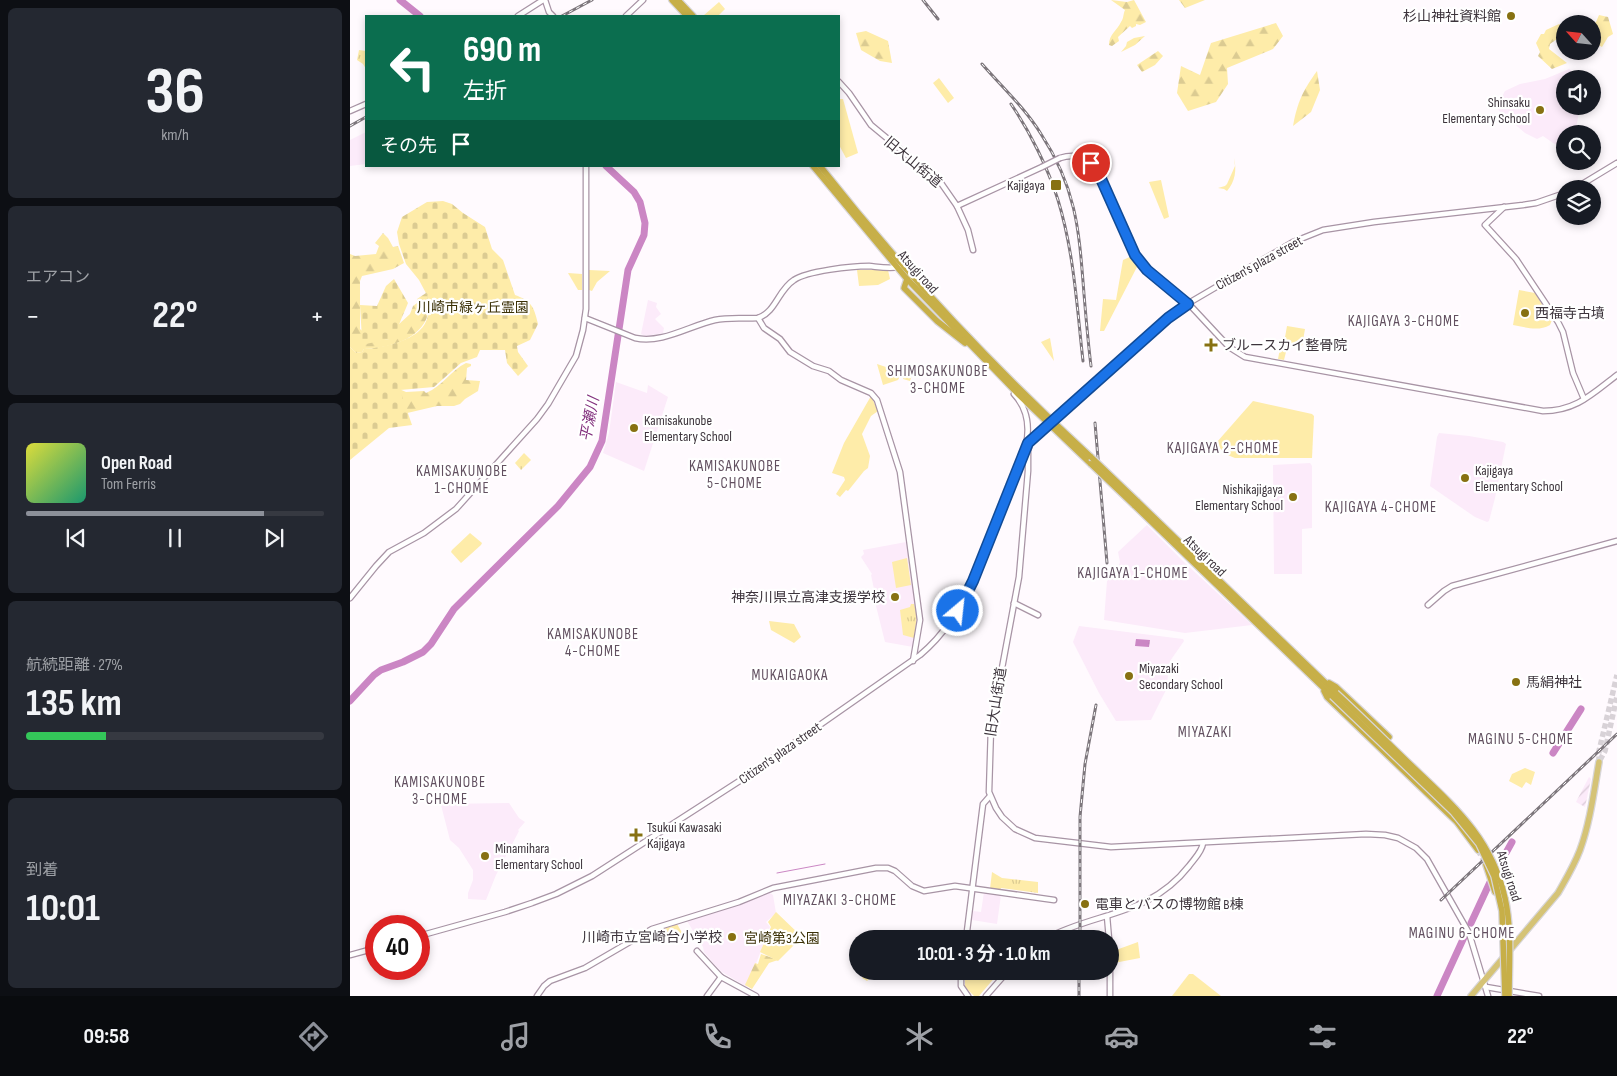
<!DOCTYPE html>
<html lang="ja">
<head>
<meta charset="utf-8">
<style>
  body { margin:0; font-family:"Sofia Sans Condensed","Noto Sans JP",sans-serif; background:#242831; color:#f1f3f6; height:100vh; display:flex; flex-direction:column; font-size:19px; white-space:nowrap }
  * { box-sizing:border-box; margin:0 }
  p { font-size:16px; color:#9ea1a6 }
  .icon { flex:none; width:28px; height:28px; fill:none; stroke:currentColor; stroke-width:2; stroke-linecap:round; stroke-linejoin:round }
  .map { position:relative; flex:1; overflow:hidden }
  .panel { display:flex; flex-direction:column; gap:8px; padding:8px; background:#0d0f14; width:350px }
  .panel>* { flex:none }
  .hud { position:absolute; left:15px; top:15px; width:475px; height:152px; border-radius:0px; box-shadow:0 2px 8px #0003; background:#0b6e4f; color:#fff; overflow:hidden }
  .needle { width:32px; rotate:297deg }
  .fabs { position:absolute; left:1206px; top:15px; display:grid; gap:10px }
  .fabs a { display:grid; place-items:center; width:45px; height:45px; border-radius:50%; background:#171b24; box-shadow:0 2px 8px #0003; font-size:25px }
  .speed { position:absolute; left:15px; top:915px; display:flex; gap:10px; font-size:25px; font-weight:700; text-align:center }
  .speed>* { display:grid; place-content:center; width:65px; height:65px; border-radius:50%; background:#171b24; box-shadow:0 2px 8px #0003; line-height:1 }
  .speed .limit { border:8px solid #d22; background:#fff; color:#111 }
  .pin { position:absolute; display:grid; place-items:center; width:42px; height:42px; color:#fff; margin:-21px; border:2px solid #fff; border-radius:50%; box-shadow:0 1px 5px #0007 }
  .me { position:absolute; width:55px; margin:-28px; rotate:28deg; stroke-linejoin:round; filter:drop-shadow(0 0 4px #0008) }
  .turn { display:flex; align-items:center; gap:18px; height:105px; padding:0 15px; font-size:22px }
  .turn .icon { width:65px; height:65px; stroke-width:2.5 }
  .turn b { display:block; font-size:35px; line-height:42px }
  .then { display:flex; align-items:center; height:48px; padding:0 15px; background:#0003; gap:10px; font-size:19px }
  .big { font-size:38px; font-weight:700; line-height:1.1 }
  .panel .widget { flex:1; display:flex; flex-direction:column; justify-content:center; gap:8px; min-width:0; padding:0 18px; border-radius:8px; background:#242831 }
  .panel .dial { align-items:center; gap:0 }
  .dial b { font-size:65px; line-height:1 }
  .song { display:flex; align-items:center; gap:15px }
  .cover { width:60px; height:60px; border-radius:8px; background:linear-gradient(135deg,hsl(60 70% 55%),hsl(160 70% 35%)) }
  .played { height:5px; border-radius:2px; background:linear-gradient(90deg,#8c9099 80%,#363941 80%) }
  .keys { display:flex; justify-content:space-around; direction:ltr }
  .heat { display:flex; justify-content:space-between; align-items:center; font-size:28px; direction:ltr }
  .charge { height:8px; border-radius:4px; background:linear-gradient(90deg,#34c759 27%,#363941 0) }
  .trip { position:absolute; left:499px; top:930px; width:270px; height:50px; border-radius:25px; background:#171b24; box-shadow:0 2px 8px #0003; font-weight:700; line-height:50px; text-align:center }
  .tab-bar { display:flex; height:80px; justify-content:space-around; align-items:center; background:#090b0e; color:#9ea1a6 }
  .tab-bar .icon { width:35px; height:35px }
  .tab-bar .active { color:#8c9099 }
  .tab-bar b { font-size:22px; color:#f1f3f6 }
  main { display:flex; flex:1; min-height:0 }
  .map>svg:first-child { display:block }
</style>
</head>
<body>
<main>
<section class="panel">
<div class="widget dial"><b>36</b><p>km/h</p></div>
<div class="widget"><p>エアコン</p>
<div class="heat"><a>−</a><b class="big">22°</b><a>+</a></div>
</div>
<div class="widget">
<div class="song"><i class="cover"></i><div><b>Open Road</b><p>Tom Ferris</p></div></div>
<div class="played"></div>
<div class="keys"><svg class="icon" aria-label="previous" viewBox="0 0 24 24"><path d="M18 5L8 12l10 7zM5 5v14"/></svg><svg class="icon" aria-label="pause" viewBox="0 0 24 24"><path d="M8 5v14M16 5v14"/></svg><svg class="icon" aria-label="next" viewBox="0 0 24 24"><path d="M6 5l10 7-10 7zM19 5v14"/></svg></div>
</div>
<div class="widget"><p>航続距離 · 27%</p><b class="big">135 km</b><div class="charge"></div></div>
<div class="widget"><p>到着</p><b class="big">10:01</b></div>
</section>
<div class="map">
<svg width="1267" height="996" viewBox="0 0 1267 996">
  <defs>
    <pattern id="industrial-furrows" width="10" height="10" patternUnits="userSpaceOnUse" patternTransform="scale(1.25)"><rect width="10" height="10" fill="#fcebfa"/><path d="M-1 1l2-2M0 10L10 0M9 11l2-2" fill="none" stroke="#d9cad7"/></pattern>
    <pattern id="grass-tufts" width="24" height="20" patternUnits="userSpaceOnUse" patternTransform="scale(1.25)"><rect width="24" height="20" fill="#feeca9"/><path d="M3 7l-1-3M5 7V3M7 7l1-3M15 17l-1-3M17 17v-4M19 17l1-3" fill="none" stroke="#dbcb92"/></pattern>
    <pattern id="forest-firs" width="22" height="20" patternUnits="userSpaceOnUse" patternTransform="scale(1.25)"><rect width="22" height="20" fill="#feeca9"/><path d="M5 1l3.5 6h-7zM16 11l3.5 6h-7z" fill="#dbcb92"/></pattern>
    <pattern id="cemetery-stones" width="16" height="16" patternUnits="userSpaceOnUse" patternTransform="scale(1.25)"><rect width="16" height="16" fill="#feeca9"/><path d="M2 7V4a2 2 0 0 1 4 0v3zM10 15v-3a2 2 0 0 1 4 0v3z" fill="#dbcb92"/></pattern>
    <pattern id="water-ripples" width="26" height="14" patternUnits="userSpaceOnUse" patternTransform="scale(1.25)"><rect width="26" height="14" fill="#cb86c4"/><path d="M2 4q2-2 4 0t4 0M15 11q2-2 4 0t4 0" fill="none" stroke="#a66ea0"/></pattern>
  </defs>
  <rect width="100%" height="100%" fill="#fffafe"/>
  <g fill="#fcebfa">
    <polygon points="1219,69 1233,79 1215,79 1215,106 1232,106 1229,112 1225,134 1215,134 1215,148 1203,143 1193,136 1187,139 1175,133 1146,108 1155,91 1170,84 1195,79"/>
    <polygon points="16,132 16,164 0,166 0,140"/>
    <polygon points="298,300 307,303 306,307 311,314 305,319 314,328 313,333 296,336 291,334"/>
    <polygon points="266,382 297,393 298,385 318,397 294,471 253,453 259,433"/>
    <polygon points="1089,433 1119,436 1153,442 1156,444 1145,498 1139,521 1137,522 1125,517 1080,486 1087,437"/>
    <polygon points="960,463 962,466 962,528 952,529 952,574 924,574 923,465"/>
    <polygon points="797,525 836,564 902,625 835,633 754,620 757,581 767,570 770,562 768,552"/>
    <polygon points="556,542 567,610 567,625 563,647 535,642 522,590 524,589 521,575 522,574 511,557 514,554 513,550"/>
    <polygon points="729,626 833,639 834,641 820,661 816,690 801,720 766,721 749,693 723,642"/>
    <polygon points="159,803 169,818 175,822 168,830 169,831 146,875 136,900 118,899 118,893 123,880 123,870 109,848 100,840 91,805 92,804"/>
    <polygon points="634,892 651,895 647,924 622,920 623,911 631,912"/>
    <polygon points="420,893 423,895 426,913 416,922 420,927 397,987 372,972 365,965 354,952 353,947 337,921"/>
  </g>
  <polygon fill="url(#industrial-furrows)" points="1239,777 1241,779 1235,807 1226,802"/>
  <g fill="url(#grass-tufts)">
    <polygon points="9,50 16,51 16,69 13,64 7,60"/>
    <polygon points="174,453 181,460 171,470 165,463"/>
    <polygon points="561,604 564,604 567,616 564,638 553,635 550,610 560,607"/>
    <polygon points="642,872 652,878 688,882 688,893 651,888 650,891 640,889"/>
  </g>
  <g fill="url(#forest-firs)">
    <path d="M761 0 777 2 784 0 796 22 790 25 786 24V26L782 28 780 26 768 37 769 41 762 46 759 45C759 34 767 31 771 22 774 18 773 14 775 10Z"/>
    <polygon points="829,0 855,0 835,8"/>
    <polygon points="1249,15 1258,17 1263,34 1258,37 1252,47 1243,42 1243,24 1246,22"/>
    <polygon points="926,23 933,36 923,49 877,68 878,84 866,102 838,111 827,93 831,66 850,75 861,43"/>
    <polygon points="1209,24 1215,26 1215,43 1207,39 1200,44 1199,49 1217,63 1202,69 1188,56 1190,52 1186,43 1191,34 1194,34 1196,30"/>
    <polygon points="516,31 538,41 542,63 530,61 511,50 506,33"/>
    <polygon points="795,36 785,45 771,52 776,46 777,42 784,38"/>
    <polygon points="808,51 813,56 805,65 792,72 787,65"/>
    <path d="M967 71 970 90 961 112 943 126C947 103 953 90 967 71Z"/>
    <path d="M33 233 38 238 43 247 48 246 54 263 43 269 12 276 10 281V329L24 341 39 339 48 325 60 314 63 306 67 303V299L76 293C80 299 81 307 78 314 71 340 38 348 14 349L12 352 6 353 0 347V254L5 256 26 254 29 246 25 243Z"/>
    <path d="M116 363 121 364V366L117 368 116 380 130 381 128 391 115 399 110 404 104 406H87L53 414 47 388 56 392 74 391 76 393C93 386 101 370 116 363Z"/>
    <polygon points="411,954 428,960 419,963 402,989 395,985 405,963 408,964"/>
    <polygon points="515,971 531,971 525,977 522,976 517,981 512,978"/>
  </g>
  <g fill="url(#cemetery-stones)">
    <path d="M93 201 102 204 113 213 135 227 142 249 153 260 165 295C181 301 184 306 188 324L180 340 167 346 168 352 178 366 168 376 157 363 155 350H130L127 357 111 363 84 387 50 390 62 425 39 428 0 460V347L6 353 12 352 14 349C31 348 58 342 70 330 77 324 79 313 80 304L77 299 78 297 69 280 56 264 49 244 47 232 52 217 77 202Z"/>
    <path d="M44 279 58 303C53 316 47 326 46 338L42 341 39 339 16 344 12 339 10 305 27 306 36 286Z"/>
  </g>
  <g fill="#feeca9">
    <polygon points="369,2 375,9 368,16 353,16"/>
    <polygon points="589,78 604,98 598,103 583,83"/>
    <polygon points="489,99 493,99 508,153 496,158 489,145"/>
    <path d="M884 158C887 170 885 182 877 191L874 189 868 188 875 186 877 184 885 166Z"/>
    <polygon points="811,180 819,217 814,219 799,182"/>
    <polygon points="782,256 788,265 754,331 750,331 753,299 766,300 773,260"/>
    <polygon points="239,270 260,271 247,282 242,291 239,290"/>
    <polygon points="507,270 538,270 540,279 528,285 509,286"/>
    <polygon points="218,273 232,274 232,290 228,290"/>
    <path d="M1169 290 1185 293 1202 320 1200 325C1188 332 1175 327 1163 325Z"/>
    <polygon points="937,326 955,329 952,346 938,344 934,360 928,359 931,343 934,343"/>
    <polygon points="700,338 704,361 691,342"/>
    <polygon points="527,364 539,368 539,371 551,374 548,380 533,385"/>
    <polygon points="558,365 564,368 560,381 553,379"/>
    <polygon points="521,396 528,411 521,416 512,434 520,456 518,468 514,471 498,491 496,490 490,497 486,494 495,480 494,477 482,473 494,443"/>
    <path d="M903 401 962 414 964 416 962 458H885C878 456 869 450 867 442Z"/>
    <polygon points="120,533 132,543 131,545 111,563 101,552 102,550"/>
    <polygon points="557,558 561,585 546,588 542,562"/>
    <polygon points="419,621 444,624 451,637 444,643 421,630"/>
    <polygon points="1175,768 1185,772 1181,785 1176,782 1172,788 1159,781 1162,774"/>
    <polygon points="426,912 450,935 450,939 428,961 410,952 421,927 418,922"/>
    <polygon points="327,924 334,936 327,941 316,936 309,937 306,932"/>
    <polygon points="788,942 790,958 764,963 764,952 766,950"/>
    <polygon points="627,971 645,974 646,976 629,996 624,996 615,987 615,972"/>
    <polygon points="839,974 843,974 871,996 822,996"/>
  </g>
  <polygon fill="url(#water-ripples)" points="786,639 800,640 799,647 785,646"/>
  <g fill="none" stroke-linecap="round" stroke-linejoin="round">
    <polyline stroke="#cb86c4" stroke-width="1" points="427,873 475,864"/>
    <g stroke="#cb86c4" stroke-width="7">
      <polyline points="50,0 70,16"/>
      <polyline points="0,701 24,675 31,670 53,662 73,652 81,644 104,609 208,506 240,467 252,441 278,270 294,235 295,223 290,202 284,192 256,166"/>
      <polyline points="1203,753 1231,709"/>
      <polyline points="1152,860 1162,842"/>
      <polyline points="1121,923 1141,880"/>
      <polyline points="1087,996 1115,935"/>
    </g>
    <g stroke="#d8d2d7" stroke-width="5.5" stroke-dasharray="5.5 3" stroke-linecap="butt">
      <polyline points="1250,760 1255,751 1267,696"/>
      <polyline points="1249,762 1249,751 1267,675"/>
    </g>
    <polyline stroke="#d8d2d7" stroke-width="5.5" stroke-dasharray="5.5 3" stroke-linecap="butt" points="1128,850 1136,865"/>
    <defs>
      <g id="tertiary">
        <polyline points="195,0 199,12 203,16"/>
        <polyline points="168,16 193,0"/>
        <polyline points="276,16 293,0"/>
        <polyline points="489,82 499,93 521,125 591,183 607,206 618,230 623,250"/>
        <polyline points="0,111 16,104"/>
        <path d="M710 158C726 153 739 158 748 172L779 244 791 263 838 303 879 347 895 357 1193 411C1226 411 1242 394 1267 375"/>
        <polyline points="1224,189 1267,163"/>
        <polyline points="607,206 692,167"/>
        <polyline points="1154,207 1135,225 1166,259 1208,322 1213,332 1223,373 1234,399"/>
        <path d="M235 318 285 338C312 344 339 326 365 320 379 317 393 319 408 318 426 312 428 290 444 280 457 271 502 266 519 266 529 267 539 269 549 267"/>
        <polyline points="408,318 414,328 430,339 440,352 463,366 479,371 491,380 521,393 527,400 550,472 570,620 563,661"/>
        <path d="M664 394C677 408 680 426 676 445"/>
        <polyline points="680,444 678,451 678,471 669,577 641,727 639,792 646,808 652,817 665,829 685,838 761,847 1016,834 1035,835 1048,838 1066,848 1077,859 1119,933 1138,996"/>
        <polyline points="0,598 26,566 39,552 74,533 106,509 187,419 198,404 226,356 233,330 236,309 236,166"/>
        <polyline points="664,603 688,615"/>
        <polyline points="1078,605 1094,591 1102,586 1267,541"/>
        <polyline points="757,916 759,939"/>
        <path d="M69 936 155 912 182 903 206 894 242 876 391 780 570 655C595 634 609 610 623 581L678 443 832 307 943 242 973 230 1024 222 1173 205 1186 203 1215 193"/>
        <polyline points="616,939 633,804 640,796"/>
        <path d="M695 939C747 911 799 917 839 866 844 859 852 852 853 843"/>
        <polyline points="347,951 371,977 406,996"/>
        <polyline points="0,955 26,948"/>
        <polyline points="611,971 611,986 618,996"/>
        <polyline points="760,971 760,996"/>
        <polyline points="1136,987 1189,996"/>
        <polyline points="187,996 194,986 200,981 235,968 302,929 389,902 423,888 526,868 538,868 545,871 562,886 574,891 605,886 704,900"/>
        <polyline points="357,996 371,977"/>
        <polyline points="636,996 658,971"/>
      </g>
      <path id="primary" d="M1121 996 1208 893C1216 879 1224 866 1230 850 1240 823 1244 791 1249 762"/>
      <g id="trunk">
        <polyline points="322,0 337,16"/>
        <polyline points="328,0 343,16"/>
        <polyline points="463,166 557,279 670,396 741,464"/>
        <path d="M470 166C552 270 643 367 741 457"/>
        <polyline points="557,279 554,288 587,321 615,343"/>
        <polyline points="787,501 986,693"/>
        <polyline points="784,505 982,696"/>
        <polyline points="979,683 986,687 1039,737"/>
        <polyline points="974,691 977,697 1107,822 1128,850"/>
        <polyline points="1136,865 1145,892"/>
      </g>
    </defs>
    <use href="#tertiary" stroke="#a894a5" stroke-width="7"/>
    <use href="#primary" stroke="#d8d6d8" stroke-width="8"/>
    <use href="#trunk" stroke="#d8d6d8" stroke-width="8"/>
    <use href="#tertiary" stroke="#fff" stroke-width="4.5"/>
    <use href="#primary" stroke="#d5c376" stroke-width="5.5"/>
    <use href="#trunk" stroke="#c7af48" stroke-width="5.5"/>
    <defs>
      <g id="rail">
        <polyline points="573,0 588,19"/>
        <polyline points="212,16 242,0"/>
        <path d="M632 64C652 87 675 108 691 134 727 189 729 231 734 294 736 318 738 342 741 366"/>
        <path d="M661 104C680 132 698 168 708 200 724 252 727 308 733 361"/>
        <polyline points="0,126 16,117"/>
        <polyline points="745,423 757,563"/>
        <polyline points="1091,900 1267,734"/>
        <polyline points="730,939 730,817 735,764 746,705"/>
        <polyline points="729,971 729,996"/>
      </g>
    </defs>
    <use href="#rail" stroke="#7d767c" stroke-width="3"/>
    <use href="#rail" stroke="#fff" stroke-width="1" stroke-dasharray="4" stroke-linecap="butt"/>
    <defs>
      <polyline id="tertiary-bridge" points="692,167 710,158"/>
      <g id="trunk-bridge">
        <polyline points="741,457 787,501"/>
        <polyline points="741,464 784,505"/>
        <path d="M986 693C1012 717 1037 742 1063 767 1105 807 1142 839 1155 898 1162 929 1159 964 1159 996"/>
        <polyline points="982,696 1103,812 1129,844 1144,876 1152,911 1155,996"/>
      </g>
    </defs>
    <use href="#tertiary-bridge" stroke="#a894a5" stroke-width="7" stroke-linecap="butt"/>
    <use href="#trunk-bridge" stroke="#d8d6d8" stroke-width="8" stroke-linecap="butt"/>
    <use href="#tertiary-bridge" stroke="#fff" stroke-width="4.5"/>
    <use href="#trunk-bridge" stroke="#c7af48" stroke-width="5.5"/>
  </g>
  <g fill="none" stroke-linecap="round" stroke-linejoin="round">
    <defs>
      <polyline id="route" points="608,611 623,581 678,443 818,318 838,304 797,270 785,255 748,172 741,163"/>
    </defs>
    <use href="#route" stroke="#114b97" stroke-width="12"/>
    <use href="#route" stroke="#1a73e8" stroke-width="9"/>
  </g>
  <g fill="#877112" stroke="#fff" stroke-width="2">
    <circle cx="1161" cy="16" r="5"/>
    <circle cx="1190" cy="110" r="5"/>
    <rect x="700" y="179" width="12" height="12" rx="2.5"/>
    <circle cx="1175" cy="313" r="5"/>
    <path d="M858.5 337.5h5v5h5v5h-5v5h-5v-5h-5v-5h5z"/>
    <circle cx="284" cy="428" r="5"/>
    <circle cx="1115" cy="478" r="5"/>
    <circle cx="943" cy="497" r="5"/>
    <circle cx="545" cy="597" r="5"/>
    <circle cx="779" cy="676" r="5"/>
    <circle cx="1166" cy="682" r="5"/>
    <path d="M283.5 827.5h5v5h5v5h-5v5h-5v-5h-5v-5h5z"/>
    <circle cx="135" cy="856" r="5"/>
    <circle cx="735" cy="904" r="5"/>
    <circle cx="382" cy="937" r="5"/>
  </g>
  <g text-anchor="middle" dominant-baseline="central" stroke-width="4.5" stroke-linejoin="round" paint-order="stroke">
    <g font-size="14" fill="#3d343c" stroke="#fff" text-anchor="start">
      <text x="1151" y="16" text-anchor="end">杉山神社資料館</text>
      <text x="1180" y="102" text-anchor="end">Shinsaku<tspan x="1180" dy="16">Elementary School</tspan></text>
      <text x="695" y="185" text-anchor="end">Kajigaya</text>
      <text x="1185" y="313">西福寺古墳</text>
      <text x="872" y="345">ブルースカイ整骨院</text>
      <text x="294" y="420">Kamisakunobe<tspan x="294" dy="16">Elementary School</tspan></text>
      <text x="1125" y="470">Kajigaya<tspan x="1125" dy="16">Elementary School</tspan></text>
      <text x="933" y="489" text-anchor="end">Nishikajigaya<tspan x="933" dy="16">Elementary School</tspan></text>
      <text x="535" y="597" text-anchor="end">神奈川県立高津支援学校</text>
      <text x="789" y="668">Miyazaki<tspan x="789" dy="16">Secondary School</tspan></text>
      <text x="1176" y="682">馬絹神社</text>
      <text x="297" y="827">Tsukui Kawasaki<tspan x="297" dy="16">Kajigaya</tspan></text>
      <text x="145" y="848">Minamihara<tspan x="145" dy="16">Elementary School</tspan></text>
      <text x="745" y="904">電車とバスの博物館 B棟</text>
      <text x="372" y="937" text-anchor="end">川崎市立宮崎台小学校</text>
    </g>
    <g font-size="14" fill="#3d343c" stroke="#fff">
      <text transform="translate(563 162) rotate(40)">旧大山街道</text>
      <text transform="translate(909 263) rotate(-29)">Citizen's plaza street</text>
      <text transform="translate(568 272) rotate(48)">Atsugi road</text>
      <text transform="translate(855 556) rotate(44)">Atsugi road</text>
      <text transform="translate(646 702) rotate(-81)">旧大山街道</text>
      <text transform="translate(430 753) rotate(-35)">Citizen's plaza street</text>
      <text transform="translate(1159 876) rotate(72)">Atsugi road</text>
    </g>
    <g font-size="14" fill="#3b3107" stroke="#fff">
      <text x="123" y="307">川崎市緑ヶ丘霊園</text>
      <text x="432" y="938">宮崎第3公園</text>
    </g>
    <g font-size="15" letter-spacing="1" fill="#625060" stroke="#fff">
      <text x="1054" y="321">KAJIGAYA 3-CHOME</text>
      <text x="588" y="371">SHIMOSAKUNOBE<tspan x="588" dy="17">3-CHOME</tspan></text>
      <text x="873" y="448">KAJIGAYA 2-CHOME</text>
      <text x="385" y="466">KAMISAKUNOBE<tspan x="385" dy="17">5-CHOME</tspan></text>
      <text x="112" y="471">KAMISAKUNOBE<tspan x="112" dy="17">1-CHOME</tspan></text>
      <text x="1031" y="507">KAJIGAYA 4-CHOME</text>
      <text x="783" y="573">KAJIGAYA 1-CHOME</text>
      <text x="243" y="634">KAMISAKUNOBE<tspan x="243" dy="17">4-CHOME</tspan></text>
      <text x="440" y="675">MUKAIGAOKA</text>
      <text x="855" y="732">MIYAZAKI</text>
      <text x="1171" y="739">MAGINU 5-CHOME</text>
      <text x="90" y="782">KAMISAKUNOBE<tspan x="90" dy="17">3-CHOME</tspan></text>
      <text x="490" y="900">MIYAZAKI 3-CHOME</text>
      <text x="1112" y="933">MAGINU 6-CHOME</text>
    </g>
    <g font-size="15" font-style="italic" fill="#83317e" stroke="#fff">
      <text transform="translate(240 419) rotate(-79)">平瀬川</text>
    </g>
  </g>
</svg>
<div class="fabs">
<a><svg class="needle" viewBox="-14 -14 28 28"><path d="M0-13l5 13h-10z" fill="#e53935"/><path d="M0 13l5-13h-10z" fill="#9ea1a6"/></svg></a>
<a><svg class="icon" aria-label="sound" viewBox="0 0 24 24"><path d="M4 9h4l5-4v14l-5-4H4zM17 9q2 3 0 6"/></svg></a>
<a><svg class="icon" aria-label="search" viewBox="0 0 24 24"><circle cx="10" cy="10" r="6"/><path d="M15 15l6 6"/></svg></a>
<a><svg class="icon" aria-label="layers" viewBox="0 0 24 24"><path d="M12 4l9 5-9 5-9-5zM3 14l9 5 9-5"/></svg></a>
</div>
<div class="speed"><div class="limit">40</div></div>
<div class="pin" style="left:741px;top:163px;background:#d93025"><svg class="icon" aria-label="arrive" viewBox="0 0 24 24"><path d="M6 21V4h12l-3 4 3 4H6"/></svg></div>
<svg class="me" style="left:608px;top:611px" viewBox="-20 -20 40 40"><circle r="17" fill="#1a73e8" stroke="#fff" stroke-width="3"/><path d="M0-11L8 9 0 5-8 9z" fill="#fff"/></svg>
<div class="trip">10:01 · 3 分 · 1.0 km</div>
<div class="hud">
<div class="turn"><svg class="icon" aria-label="left" viewBox="0 0 24 24"><path d="M17 20v-9H6M10 6l-5 5 5 5"/></svg><div><b>690 m</b>左折</div></div>
<div class="then">その先<svg class="icon" aria-label="arrive" viewBox="0 0 24 24"><path d="M6 21V4h12l-3 4 3 4H6"/></svg></div>
</div>
</div>
</main>
<nav class="tab-bar">
<b>09:58</b>
<svg class="icon active" aria-label="directions" viewBox="0 0 24 24"><path d="M12 3l9 9-9 9-9-9zM9 14v-3h6M13 9l2 2-2 2"/></svg>
<svg class="icon" aria-label="music" viewBox="0 0 24 24"><path d="M9 18V5l10-2v13"/><circle cx="6" cy="18" r="3"/><circle cx="16" cy="16" r="3"/></svg>
<svg class="icon" aria-label="phone" viewBox="0 0 24 24"><path d="M5 4h4l2 5-3 2q2 4 5 5l2-3 5 2v4C11 20 4 13 5 4z"/></svg>
<svg class="icon" aria-label="climate" viewBox="0 0 24 24"><path d="M12 3v18M4 7l16 10M4 17L20 7"/></svg>
<svg class="icon" aria-label="car" viewBox="0 0 24 24"><path d="M5 17H2v-5l4-1 3-4h7l3 4 3 1v5h-3M9 17h6M6 11h13"/><circle cx="7" cy="17" r="2"/><circle cx="17" cy="17" r="2"/></svg>
<svg class="icon" aria-label="filters" viewBox="0 0 24 24"><path d="M4 7h16M4 17h16"/><circle cx="9" cy="7" r="2"/><circle cx="15" cy="17" r="2"/></svg>
<b>22°</b>
</nav>
</body>
</html>
